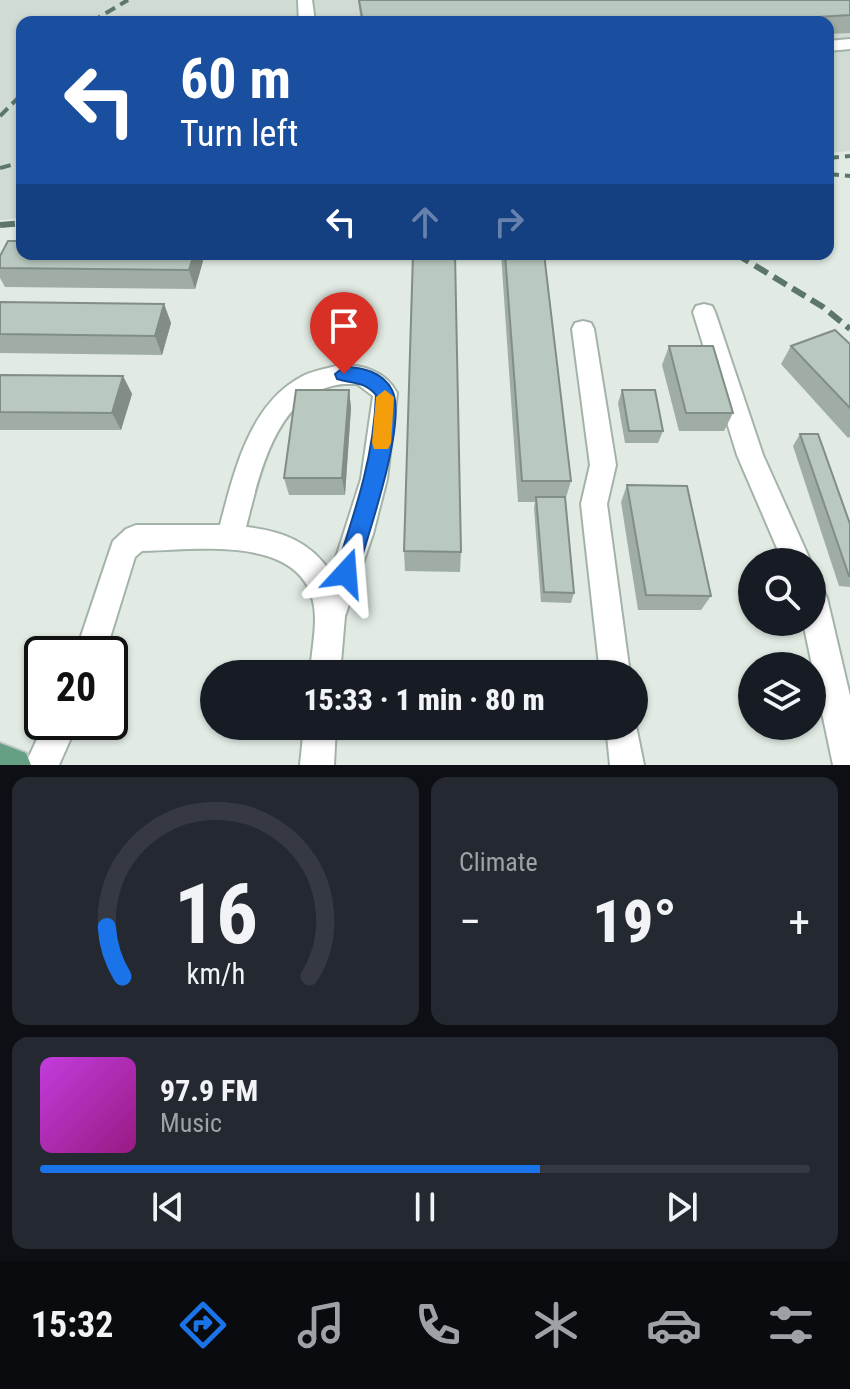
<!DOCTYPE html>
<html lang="en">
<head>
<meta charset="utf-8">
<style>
  body { margin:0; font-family:"Roboto Condensed",sans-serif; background:#242831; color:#f1f3f6; height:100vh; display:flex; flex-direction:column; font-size:30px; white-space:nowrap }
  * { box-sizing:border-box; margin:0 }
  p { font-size:26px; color:#9ea1a6 }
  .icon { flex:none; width:44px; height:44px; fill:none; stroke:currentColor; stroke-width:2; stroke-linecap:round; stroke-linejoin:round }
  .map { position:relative; height:765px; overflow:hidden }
  .panel { display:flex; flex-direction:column; gap:12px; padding:12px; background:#0d0f14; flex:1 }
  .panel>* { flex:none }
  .hud { position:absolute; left:16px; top:16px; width:818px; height:244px; border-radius:16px; box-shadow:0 2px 6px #0004; background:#1a4fa0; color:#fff; overflow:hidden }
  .controls { position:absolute; left:738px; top:548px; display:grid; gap:16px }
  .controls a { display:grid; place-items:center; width:88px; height:88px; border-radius:50%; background:#171b24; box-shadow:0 2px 6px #0004; font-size:40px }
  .speed { position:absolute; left:24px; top:636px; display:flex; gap:16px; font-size:40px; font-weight:700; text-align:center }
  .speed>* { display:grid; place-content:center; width:104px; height:104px; border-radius:50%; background:#171b24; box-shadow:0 2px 6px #0004; line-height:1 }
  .speed .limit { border:4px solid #111; border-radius:12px; background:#fff; color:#111 }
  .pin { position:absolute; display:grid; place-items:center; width:68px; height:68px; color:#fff; margin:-82px -34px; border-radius:50% 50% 50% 0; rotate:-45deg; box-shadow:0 0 8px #0007 }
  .pin .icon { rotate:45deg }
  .me { position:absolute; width:88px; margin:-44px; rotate:19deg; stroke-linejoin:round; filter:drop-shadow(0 0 6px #0008) }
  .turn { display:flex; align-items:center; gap:28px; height:168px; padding:0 32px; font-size:36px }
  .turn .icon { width:104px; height:104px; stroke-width:2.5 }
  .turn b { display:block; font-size:56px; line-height:68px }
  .lanes { display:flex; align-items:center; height:76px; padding:0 32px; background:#0003; justify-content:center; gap:40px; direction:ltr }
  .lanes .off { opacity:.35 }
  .big { font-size:60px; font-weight:800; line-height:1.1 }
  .panel .card { flex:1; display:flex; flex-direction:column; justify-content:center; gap:12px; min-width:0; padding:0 28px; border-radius:16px; background:#242831 }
  .panel .dial { align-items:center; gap:0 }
  .dial svg { height:208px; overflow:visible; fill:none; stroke:#363941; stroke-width:7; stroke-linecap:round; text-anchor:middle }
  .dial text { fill:#f1f3f6; stroke:none }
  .song { display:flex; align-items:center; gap:24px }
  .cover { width:96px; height:96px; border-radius:12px; background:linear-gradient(135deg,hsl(290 70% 55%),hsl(310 70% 35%)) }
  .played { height:8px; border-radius:4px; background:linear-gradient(90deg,#1a73e8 65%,#363941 65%) }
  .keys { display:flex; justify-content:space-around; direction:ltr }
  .heat { display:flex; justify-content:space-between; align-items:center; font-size:44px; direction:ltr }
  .panel .tiles { flex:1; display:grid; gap:12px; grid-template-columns:1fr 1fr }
  .card:last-child { grid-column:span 2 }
  .trip { position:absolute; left:200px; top:660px; width:448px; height:80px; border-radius:40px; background:#171b24; box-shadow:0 2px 6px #0004; font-weight:800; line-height:80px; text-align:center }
  .menu { display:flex; height:128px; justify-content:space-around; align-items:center; background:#090b0e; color:#9ea1a6 }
  .menu .icon { width:56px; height:56px }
  .menu .on { color:#1a73e8 }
  .menu b { font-size:36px; color:#f1f3f6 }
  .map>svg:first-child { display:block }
</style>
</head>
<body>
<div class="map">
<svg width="850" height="765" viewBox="0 0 850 765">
  <rect width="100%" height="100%" fill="#e1ebe4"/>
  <polygon fill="#cfdbd3" points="0,0 850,0 850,151 828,153 828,22 22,22 22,218 0,220"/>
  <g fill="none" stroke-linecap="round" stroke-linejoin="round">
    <defs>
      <g id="minor">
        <polygon points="298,0 312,0 315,22 299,22"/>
        <polygon points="850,39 850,49 828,51 828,41"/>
        <polygon points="704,304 712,306 715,312 763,455 811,562 783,562 737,455 693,312 696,306"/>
        <polygon points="583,321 591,323 594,329 616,465 607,504 630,674 600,674 581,504 590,465 572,329 575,323"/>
        <path d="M336 366C360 363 386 371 397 393L387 479 373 534 345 616 340 674H310C311 656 315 637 315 618 314 532 199 550 142 551L135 557 105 654H75L113 541 126 529 136 525H220C234 472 249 405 301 377 311 371 325 369 336 366ZM344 384H357L373 396 361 479 331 573C311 542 282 531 246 527 260 473 276 390 344 384Z"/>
        <polygon points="812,584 822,588 827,598 850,696 850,765 833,765 803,622 812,622"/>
        <polygon points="634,716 644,765 610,765 606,726 634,726"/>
        <polygon points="45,722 78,722 59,765 25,765"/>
        <polygon points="304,726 336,726 334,765 300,765"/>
      </g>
      <polygon id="major" points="0,743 26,753 31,765 0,765"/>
    </defs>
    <use href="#minor" stroke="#a4b3aa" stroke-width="4"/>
    <use href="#major" stroke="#c1c8c5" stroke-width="4"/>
    <use href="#minor" fill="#fff" fill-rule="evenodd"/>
    <use href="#major" fill="#66a084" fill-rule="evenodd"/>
    <g stroke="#5c776a" stroke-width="4" stroke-dasharray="11 6" stroke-linecap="butt">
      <polyline points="91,22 128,0"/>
      <polyline points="0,116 22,94"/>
      <polyline points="828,158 850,156"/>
      <polyline points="0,168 22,162"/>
      <polyline points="828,174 850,176"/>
    </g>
    <g stroke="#5c776a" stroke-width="6" stroke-dasharray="15 7" stroke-linecap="butt">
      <polyline points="0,225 22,223"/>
      <polyline points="736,254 823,307 850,329"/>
    </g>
  </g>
  <g fill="#9fada4">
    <polygon points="358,0 850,0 850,33 828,34 828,22 361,22"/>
    <polygon points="501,254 544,254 571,481 565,501 574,593 571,603 541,602 534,508 535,502 518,502"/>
    <polygon points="0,256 203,261 195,289 5,287 0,278"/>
    <polygon points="0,302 164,304 171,323 162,355 0,353"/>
    <polygon points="850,344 850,437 848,438 781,364 791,346"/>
    <polygon points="669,346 733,413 724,431 679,431 662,365"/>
    <polygon points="0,375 123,376 132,394 121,430 0,430"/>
    <polygon points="349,390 351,408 345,495 289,495 284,478"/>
    <polygon points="622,390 663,431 658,443 625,443 618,403"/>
    <polygon points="800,434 850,524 850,587 839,586 793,446"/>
    <polygon points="627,485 711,596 701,610 638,610 621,502"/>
    <polygon points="404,551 461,552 460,572 405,571"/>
    <polygon points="461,726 553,726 548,737 461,736"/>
  </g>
  <g fill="#828d86">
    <polygon points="194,254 201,254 203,261 195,289 189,270"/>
    <polygon points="164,304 171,323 162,355 155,336"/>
    <polygon points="123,376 132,394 121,430 112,413"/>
    <polygon points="349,390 351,408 345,495 342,478"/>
  </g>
  <g fill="#b9c9bf" stroke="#828d86" stroke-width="2">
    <polygon points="359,0 850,0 850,15 739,22 363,22"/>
    <polygon points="8,241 22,241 22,254 194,254 189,270 0,268 0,256"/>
    <polygon points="413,254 455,254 461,552 404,551"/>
    <polygon points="505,254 544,254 571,481 522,481"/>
    <polygon points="0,302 164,304 155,336 0,334"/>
    <polygon points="835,330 850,344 850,408 791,346"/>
    <polygon points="669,346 713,346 733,413 686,413"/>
    <polygon points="0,375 123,376 112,413 0,412"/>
    <polygon points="296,390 349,390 342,478 284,478"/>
    <polygon points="622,390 655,390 663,431 629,431"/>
    <polygon points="800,434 818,434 850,524 850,576 849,576"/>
    <polygon points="627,485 687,486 711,596 646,595"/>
    <polygon points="536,497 565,497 574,593 544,592"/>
    <polygon points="462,664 549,665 549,674 462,674"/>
  </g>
  <path fill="#1a73e8" stroke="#114b97" stroke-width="2" d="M344 367C362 367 383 372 392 390 408 421 367 538 357 573L353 580 346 583 338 580 335 573C354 514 374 458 376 395 364 381 353 384 337 379L335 374Z"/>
  <polygon fill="#f59e0b" points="385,390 394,397 391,443 388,449 374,449 372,443 376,397"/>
</svg>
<div class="controls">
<a><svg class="icon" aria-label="search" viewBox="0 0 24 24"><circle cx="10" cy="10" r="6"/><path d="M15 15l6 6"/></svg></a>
<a><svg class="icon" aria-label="layers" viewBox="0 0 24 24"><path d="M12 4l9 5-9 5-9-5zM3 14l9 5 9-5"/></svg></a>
</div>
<div class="speed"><div class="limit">20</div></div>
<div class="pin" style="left:344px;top:374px;background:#d93025"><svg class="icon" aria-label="arrive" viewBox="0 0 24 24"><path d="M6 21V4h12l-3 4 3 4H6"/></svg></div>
<svg class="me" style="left:346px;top:573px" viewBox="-20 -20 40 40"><path d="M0-17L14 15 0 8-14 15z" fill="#1a73e8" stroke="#fff" stroke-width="4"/></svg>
<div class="trip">15:33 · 1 min · 80 m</div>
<div class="hud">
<div class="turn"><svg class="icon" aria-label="left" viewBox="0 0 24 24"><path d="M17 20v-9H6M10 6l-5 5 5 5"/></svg><div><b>60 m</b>Turn left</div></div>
<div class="lanes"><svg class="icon" aria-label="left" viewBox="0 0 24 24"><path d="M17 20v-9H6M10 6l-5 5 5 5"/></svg><svg class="icon off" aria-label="ahead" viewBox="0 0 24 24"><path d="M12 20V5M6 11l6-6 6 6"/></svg><svg class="icon off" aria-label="right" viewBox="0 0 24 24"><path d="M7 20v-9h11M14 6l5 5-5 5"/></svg></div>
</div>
</div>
<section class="panel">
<div class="tiles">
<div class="card dial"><svg viewBox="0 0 100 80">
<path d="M14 69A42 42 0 1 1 86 69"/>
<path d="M14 69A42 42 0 0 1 8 50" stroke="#1a73e8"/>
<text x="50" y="56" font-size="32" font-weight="700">16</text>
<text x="50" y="72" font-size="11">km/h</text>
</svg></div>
<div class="card"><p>Climate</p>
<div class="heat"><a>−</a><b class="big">19°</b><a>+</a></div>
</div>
<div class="card">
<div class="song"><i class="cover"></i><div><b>97.9 FM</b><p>Music</p></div></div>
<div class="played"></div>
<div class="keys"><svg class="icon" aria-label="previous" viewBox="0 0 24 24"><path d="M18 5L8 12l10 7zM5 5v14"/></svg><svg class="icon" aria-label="pause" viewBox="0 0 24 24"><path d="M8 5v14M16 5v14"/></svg><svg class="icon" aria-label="next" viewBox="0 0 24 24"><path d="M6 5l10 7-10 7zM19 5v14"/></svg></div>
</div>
</div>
</section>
<nav class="menu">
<b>15:32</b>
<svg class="icon on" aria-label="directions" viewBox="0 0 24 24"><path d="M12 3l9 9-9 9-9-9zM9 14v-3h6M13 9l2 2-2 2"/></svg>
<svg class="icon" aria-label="music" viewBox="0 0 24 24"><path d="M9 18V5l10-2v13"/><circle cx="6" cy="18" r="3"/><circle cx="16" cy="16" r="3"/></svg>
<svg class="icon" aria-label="phone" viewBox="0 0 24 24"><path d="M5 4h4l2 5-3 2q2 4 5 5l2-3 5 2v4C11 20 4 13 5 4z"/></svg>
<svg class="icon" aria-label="climate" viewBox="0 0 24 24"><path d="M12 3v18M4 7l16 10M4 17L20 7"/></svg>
<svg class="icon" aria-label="car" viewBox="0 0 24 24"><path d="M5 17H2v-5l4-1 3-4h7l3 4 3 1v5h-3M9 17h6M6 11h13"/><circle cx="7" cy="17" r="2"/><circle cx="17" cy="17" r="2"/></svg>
<svg class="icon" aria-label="filters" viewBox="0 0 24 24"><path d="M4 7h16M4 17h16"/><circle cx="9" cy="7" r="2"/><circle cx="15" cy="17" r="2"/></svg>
</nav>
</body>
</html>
